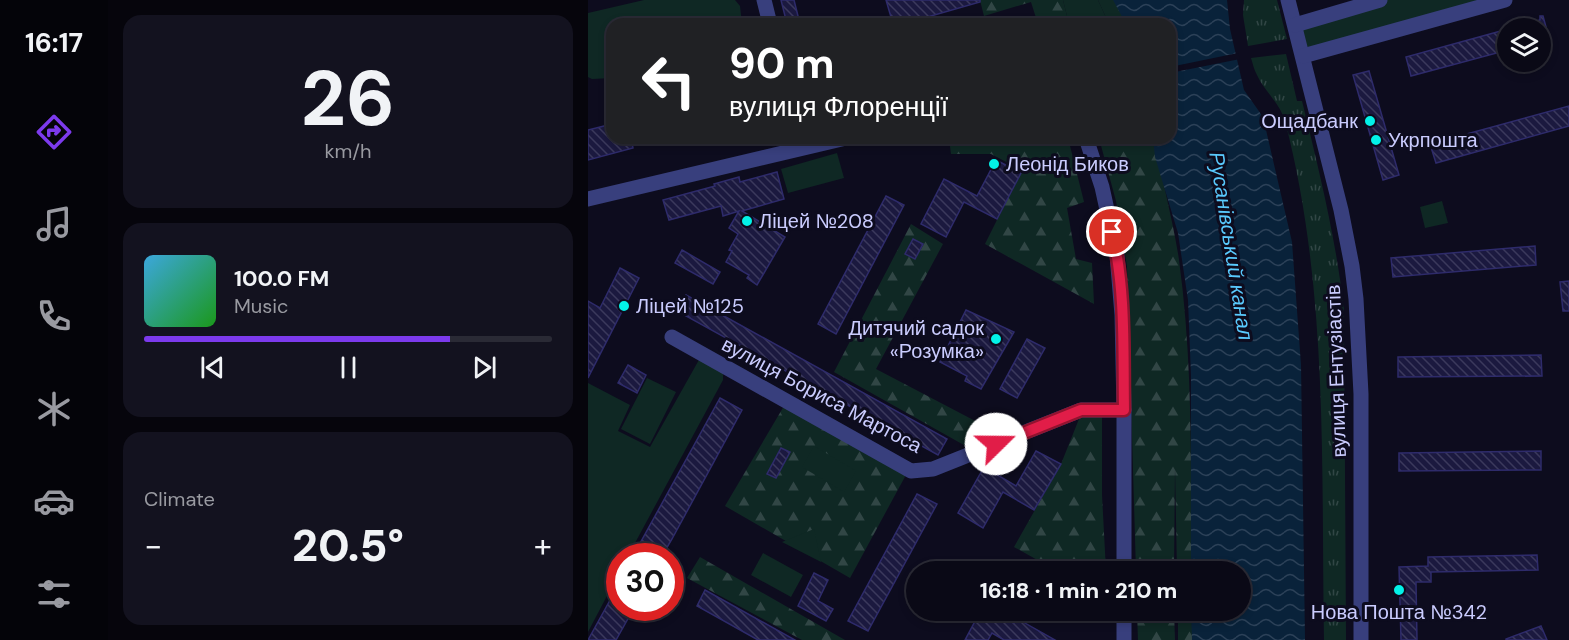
<!DOCTYPE html>
<html lang="en">
<head>
<meta charset="utf-8">
<style>
  body { margin:0; font-family:"DM Sans",sans-serif; background:#13121f; color:#f1f3f6; height:100vh; display:flex; flex-direction:column; font-size:22px; white-space:nowrap }
  * { box-sizing:border-box; margin:0 }
  p { font-size:20px; color:#999aa1 }
  .icon { flex:none; width:33px; height:33px; fill:none; stroke:currentColor; stroke-width:2; stroke-linecap:round; stroke-linejoin:round }
  .map { position:relative; flex:1; overflow:hidden }
  .side { display:flex; flex-direction:column; gap:15px; padding:15px; background:#06050c; width:480px }
  .side>* { flex:none }
  .guide { position:absolute; left:18px; top:18px; width:570px; height:126px; border-radius:18px; box-shadow:0 3px 9px #0003,0 0 0 2px #2a2a35; background:#202124; color:#fff; overflow:hidden }
  .buttons { position:absolute; left:909px; top:18px; display:grid; gap:12px }
  .buttons a { display:grid; place-items:center; width:54px; height:54px; border-radius:50%; background:#0a0916; box-shadow:0 3px 9px #0003,0 0 0 2px #2a2a35; font-size:30px }
  .speed { position:absolute; left:18px; top:543px; display:flex; gap:12px; font-size:30px; font-weight:700; text-align:center }
  .speed>* { display:grid; place-content:center; width:78px; height:78px; border-radius:50%; background:#0a0916; box-shadow:0 3px 9px #0003,0 0 0 2px #2a2a35; line-height:1 }
  .speed .limit { border:9px solid #d22; background:#fff; color:#111 }
  .pin { position:absolute; display:grid; place-items:center; width:51px; height:51px; color:#fff; margin:-26px; border:3px solid #fff; border-radius:50%; box-shadow:0 2px 6px #0007 }
  .me { position:absolute; width:66px; margin:-33px; rotate:68deg; stroke-linejoin:round; filter:drop-shadow(0 0 4px #0008) }
  .turn { display:flex; align-items:center; gap:21px; height:126px; padding:0 24px; font-size:27px }
  .turn .icon { width:78px; height:78px; stroke-width:2.5 }
  .turn b { display:block; font-size:42px; line-height:51px }
  .big { font-size:45px; font-weight:800; line-height:1.1 }
  .side .card { flex:1; display:flex; flex-direction:column; justify-content:center; gap:9px; min-width:0; padding:0 21px; border-radius:18px; background:#13121f }
  .side .dial { align-items:center; gap:0 }
  .dial b { font-size:78px; line-height:1 }
  .song { display:flex; align-items:center; gap:18px }
  .cover { width:72px; height:72px; border-radius:9px; background:linear-gradient(135deg,hsl(200 70% 55%),hsl(120 70% 35%)) }
  .played { height:6px; border-radius:3px; background:linear-gradient(90deg,#7c3aed 75%,#2a2a35 75%) }
  .keys { display:flex; justify-content:space-around; direction:ltr }
  .heat { display:flex; justify-content:space-between; align-items:center; font-size:33px; direction:ltr }
  .trip { position:absolute; left:318px; top:561px; width:345px; height:60px; border-radius:30px; background:#0a0916; box-shadow:0 3px 9px #0003,0 0 0 2px #2a2a35; font-weight:800; line-height:60px; text-align:center }
  main { display:flex; flex:1; min-height:0 }
  .menu { display:flex; flex-direction:column; width:108px; justify-content:space-around; align-items:center; background:#040409; color:#999aa1 }
  .menu .icon { width:42px; height:42px }
  .menu .on { color:#7c3aed }
  .menu b { font-size:27px; color:#f1f3f6 }
  .map>svg:first-child { display:block }
</style>
</head>
<body>
<main>
<nav class="menu">
<b>16:17</b>
<svg class="icon on" aria-label="directions" viewBox="0 0 24 24"><path d="M12 3l9 9-9 9-9-9zM9 14v-3h6M13 9l2 2-2 2"/></svg>
<svg class="icon" aria-label="music" viewBox="0 0 24 24"><path d="M9 18V5l10-2v13"/><circle cx="6" cy="18" r="3"/><circle cx="16" cy="16" r="3"/></svg>
<svg class="icon" aria-label="phone" viewBox="0 0 24 24"><path d="M5 4h4l2 5-3 2q2 4 5 5l2-3 5 2v4C11 20 4 13 5 4z"/></svg>
<svg class="icon" aria-label="climate" viewBox="0 0 24 24"><path d="M12 3v18M4 7l16 10M4 17L20 7"/></svg>
<svg class="icon" aria-label="car" viewBox="0 0 24 24"><path d="M5 17H2v-5l4-1 3-4h7l3 4 3 1v5h-3M9 17h6M6 11h13"/><circle cx="7" cy="17" r="2"/><circle cx="17" cy="17" r="2"/></svg>
<svg class="icon" aria-label="filters" viewBox="0 0 24 24"><path d="M4 7h16M4 17h16"/><circle cx="9" cy="7" r="2"/><circle cx="15" cy="17" r="2"/></svg>
</nav>
<section class="side">
<div class="card dial"><b>26</b><p>km/h</p></div>
<div class="card">
<div class="song"><i class="cover"></i><div><b>100.0 FM</b><p>Music</p></div></div>
<div class="played"></div>
<div class="keys"><svg class="icon" aria-label="previous" viewBox="0 0 24 24"><path d="M18 5L8 12l10 7zM5 5v14"/></svg><svg class="icon" aria-label="pause" viewBox="0 0 24 24"><path d="M8 5v14M16 5v14"/></svg><svg class="icon" aria-label="next" viewBox="0 0 24 24"><path d="M6 5l10 7-10 7zM19 5v14"/></svg></div>
</div>
<div class="card"><p>Climate</p>
<div class="heat"><a>−</a><b class="big">20.5°</b><a>+</a></div>
</div>
</section>
<div class="map">
<svg width="981" height="640" viewBox="0 0 981 640">
  <defs>
    <pattern id="grass-tufts" width="24" height="20" patternUnits="userSpaceOnUse" patternTransform="scale(1.5)"><rect width="24" height="20" fill="#0f2824"/><path d="M3 7l-1-3M5 7V3M7 7l1-3M15 17l-1-3M17 17v-4M19 17l1-3" fill="none" stroke="#314645"/></pattern>
    <pattern id="forest-firs" width="22" height="20" patternUnits="userSpaceOnUse" patternTransform="scale(1.5)"><rect width="22" height="20" fill="#0f2824"/><path d="M5 1l3.5 6h-7zM16 11l3.5 6h-7z" fill="#314645"/></pattern>
    <pattern id="water-waves" width="16" height="10" patternUnits="userSpaceOnUse" patternTransform="scale(1.5)"><rect width="16" height="10" fill="#09223a"/><path d="M0 5q4-4 8 0t8 0" fill="none" stroke="#2c4158"/></pattern>
    <pattern id="building-back-hatch" width="6" height="6" patternUnits="userSpaceOnUse" patternTransform="scale(1.5)"><rect width="6" height="6" fill="#1b193f"/><path d="M-1 5l2 2M0 0l6 6M5-1l2 2" fill="none" stroke="#3b395c"/></pattern>
  </defs>
  <rect width="100%" height="100%" fill="#0d0c1e"/>
  <g fill="url(#grass-tufts)">
    <polygon points="656,0 689,0 699,39 660,46 655,15"/>
    <path d="M698 54 709 101H714C731 170 748 239 756 310L758 640H736C733 467 741 290 697 121 692 103 676 91 669 75 666 70 665 64 663 58Z"/>
  </g>
  <g fill="url(#forest-firs)">
    <polygon points="392,0 475,0 481,24 450,24 443,2 396,16"/>
    <polygon points="510,0 527,0 538,24 521,24"/>
    <polygon points="361,138 480,138 496,202 479,208 488,259 504,263 506,304 397,244 434,170 403,154 363,154"/>
    <path d="M511 138H567C573 179 585 219 591 260 605 363 603 467 603 571H589L587 466 586 571H548L539 266 528 201Z"/>
    <polygon points="323,224 355,244 288,369 414,435 383,449 246,372"/>
    <polygon points="196,406 319,473 262,578 137,506"/>
    <polygon points="514,413 514,495 518,571 469,571 426,547 473,464 493,414"/>
    <polygon points="112,557 257,640 214,640 99,578"/>
    <polygon points="549,611 586,611 587,640 550,640"/>
    <polygon points="590,611 603,611 605,640 590,640"/>
  </g>
  <g fill="#0f2824">
    <polygon points="56,0 147,0 152,6 154,24 24,24 24,78 4,79 0,77 0,13"/>
    <polygon points="475,0 510,0 521,24 481,24"/>
    <polygon points="792,0 916,0 715,56 707,25"/>
    <polygon points="249,153 256,178 200,193 193,169"/>
    <polygon points="854,201 860,223 837,228 832,207"/>
    <polygon points="112,358 135,366 135,380 40,556 32,556 31,573 0,632 0,383 42,405 30,431 62,447"/>
    <polygon points="59,378 88,392 62,444 33,429"/>
    <polygon points="226,446 268,471 256,492 214,467"/>
    <polygon points="226,529 233,562 194,542"/>
    <polygon points="175,553 215,575 203,597 163,575"/>
  </g>
  <polygon fill="url(#water-waves)" points="525,0 639,0 642,29 656,90 675,117 704,242 713,365 717,640 604,640 603,611 652,610 652,572 603,571 603,375 600,300 590,233 567,157 565,138 582,138 582,24 538,24"/>
  <polygon fill="#0d0c1e" points="650,53 652,59 582,73 582,67"/>
  <g fill="url(#building-back-hatch)" stroke="#2e2b6b" stroke-width="1.5">
    <polygon points="193,0 206,0 212,24 199,24"/>
    <polygon points="298,0 392,0 392,2 315,24 305,24"/>
    <polygon points="952,16 955,16 961,38 952,40 952,28 931,28 931,26 952,20"/>
    <polygon points="920,29 920,50 823,76 818,57"/>
    <polygon points="781,71 811,175 795,180 765,75"/>
    <polygon points="981,106 981,126 848,163 842,144"/>
    <polygon points="24,124 24,138 43,138 45,148 0,160 0,130"/>
    <polygon points="408,160 433,173 409,219 376,202 358,237 333,224 356,179 389,196"/>
    <polygon points="189,172 196,199 154,211 197,237 169,285 159,278 161,275 138,262 144,251 141,250 150,234 141,228 151,211 135,216 133,206 81,220 75,200 127,186 126,184 151,177 152,182"/>
    <polygon points="298,196 316,205 248,334 230,324"/>
    <polygon points="325,239 335,244 327,259 317,254"/>
    <polygon points="947,246 948,265 805,277 803,258"/>
    <polygon points="94,250 132,272 125,284 87,263"/>
    <polygon points="32,268 51,278 0,378 0,301 12,308"/>
    <polygon points="981,281 981,311 975,311 972,282"/>
    <polygon points="98,295 359,439 350,455 89,311"/>
    <polygon points="378,310 426,332 393,389 377,381 379,376 352,362"/>
    <polygon points="439,339 457,348 429,398 412,389"/>
    <polygon points="953,355 954,376 810,377 810,357"/>
    <polygon points="40,365 58,375 49,393 30,383"/>
    <polygon points="132,398 154,410 84,539 74,556 45,556"/>
    <polygon points="193,448 202,452 188,478 179,474"/>
    <polygon points="448,451 473,464 446,510 415,492 395,528 370,513 396,467 428,486"/>
    <polygon points="953,451 953,470 811,471 811,453"/>
    <polygon points="329,494 349,504 280,631 260,621"/>
    <polygon points="949,555 950,570 843,572 843,582 828,582 829,640 813,640 811,567 840,566 840,557"/>
    <polygon points="226,573 240,580 230,601 245,609 238,621 210,606"/>
    <polygon points="32,582 32,608 46,608 28,640 0,640"/>
    <polygon points="117,590 207,640 170,640 109,606"/>
    <polygon points="393,610 411,610 409,614 426,623 428,618 467,640 416,640 404,633 400,640 377,640"/>
    <polygon points="953,626 959,640 918,640 918,639"/>
  </g>
  <g fill="none" stroke-linecap="round" stroke-linejoin="round">
    <g stroke="#383f7d" stroke-width="15">
      <polyline points="176,0 182,24"/>
      <polyline points="700,0 753,210 764,266 768,299 773,394 773,640"/>
      <polyline points="707,25 792,0"/>
      <polyline points="715,56 917,0"/>
      <polyline points="498,138 514,187 529,255 534,315 536,410 536,572"/>
      <polyline points="0,199 258,138"/>
      <polyline points="84,337 323,471 345,469 493,410 536,410"/>
      <polyline points="536,640 536,610"/>
    </g>
  </g>
  <g fill="none" stroke-linecap="round" stroke-linejoin="round">
    <defs>
      <path id="route" d="M408 444 493 410H536C535 351 538 290 524 232"/>
    </defs>
    <use href="#route" stroke="#92132f" stroke-width="15"/>
    <use href="#route" stroke="#e11d48" stroke-width="10"/>
  </g>
  <g fill="#03f2e8" stroke="#0d0c1e" stroke-width="2">
    <circle cx="782" cy="121" r="6"/>
    <circle cx="788" cy="140" r="6"/>
    <circle cx="406" cy="164" r="6"/>
    <circle cx="159" cy="221" r="6"/>
    <circle cx="36" cy="306" r="6"/>
    <circle cx="408" cy="339" r="6"/>
    <circle cx="811" cy="590" r="6"/>
  </g>
  <g text-anchor="middle" dominant-baseline="central" stroke-width="6" stroke-linejoin="round" paint-order="stroke">
    <g font-size="20" fill="#caccfe" stroke="#0d0c1e" text-anchor="start">
      <text x="770" y="121" text-anchor="end">Ощадбанк</text>
      <text x="800" y="140">Укрпошта</text>
      <text x="418" y="164">Леонід Биков</text>
      <text x="171" y="221">Ліцей №208</text>
      <text x="48" y="306">Ліцей №125</text>
      <text x="396" y="328" text-anchor="end">Дитячий садок<tspan x="396" dy="23">«Розумка»</tspan></text>
      <text x="811" y="612" text-anchor="middle">Нова Пошта №342</text>
    </g>
    <g font-size="20" fill="#caccfe" stroke="#0d0c1e">
      <text transform="translate(748 371) rotate(-92)">вулиця Ентузіастів</text>
      <text transform="translate(234 395) rotate(28)">вулиця Бориса Мартоса</text>
    </g>
    <g font-size="21" font-style="italic" fill="#59c9fd" stroke="#0d0c1e">
      <text transform="translate(643 246) rotate(81)">Русанівський канал</text>
    </g>
  </g>
</svg>
<div class="buttons">
<a><svg class="icon" aria-label="layers" viewBox="0 0 24 24"><path d="M12 4l9 5-9 5-9-5zM3 14l9 5 9-5"/></svg></a>
</div>
<div class="speed"><div class="limit">30</div></div>
<div class="pin" style="left:524px;top:232px;background:#d93025"><svg class="icon" aria-label="arrive" viewBox="0 0 24 24"><path d="M6 21V4h12l-3 4 3 4H6"/></svg></div>
<svg class="me" style="left:408px;top:444px" viewBox="-20 -20 40 40"><circle r="19" fill="#fff"/><path d="M0-13L10 11 0 6-10 11z" fill="#e11d48"/></svg>
<div class="trip">16:18 · 1 min · 210 m</div>
<div class="guide">
<div class="turn"><svg class="icon" aria-label="left" viewBox="0 0 24 24"><path d="M17 20v-9H6M10 6l-5 5 5 5"/></svg><div><b>90 m</b>вулиця Флоренції</div></div>
</div>
</div>
</main>
</body>
</html>
